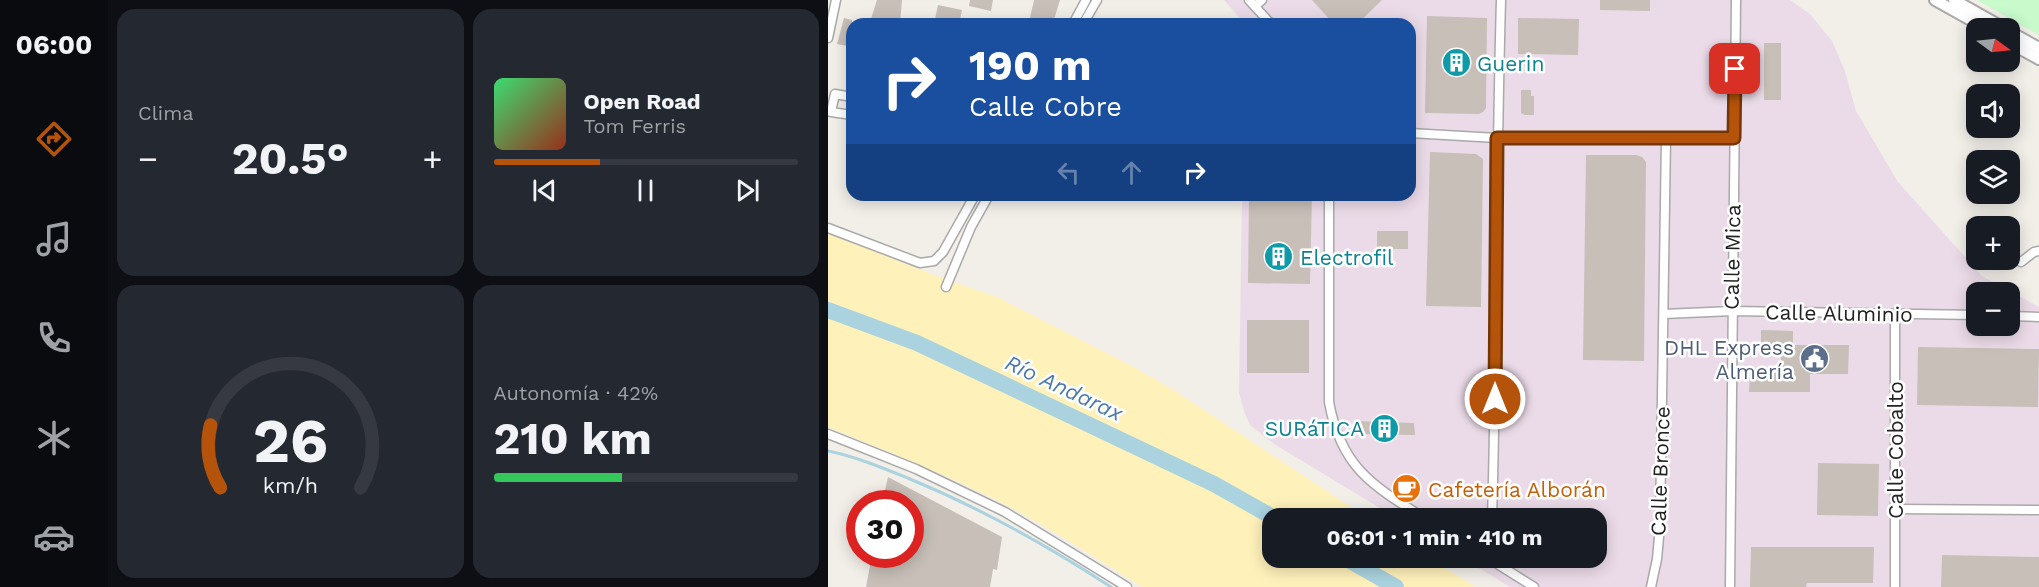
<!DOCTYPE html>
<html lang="es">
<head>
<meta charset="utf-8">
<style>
  body { margin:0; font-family:"Work Sans",sans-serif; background:#242831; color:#f1f3f6; height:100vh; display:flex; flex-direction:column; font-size:22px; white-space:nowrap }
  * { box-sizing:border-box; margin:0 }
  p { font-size:20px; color:#9ea1a6 }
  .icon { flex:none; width:33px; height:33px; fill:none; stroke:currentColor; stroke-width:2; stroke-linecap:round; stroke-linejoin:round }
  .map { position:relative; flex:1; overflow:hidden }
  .details { display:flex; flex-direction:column; gap:9px; padding:9px; background:#0d0f14; width:720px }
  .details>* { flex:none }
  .guide { position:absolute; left:18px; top:18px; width:570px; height:183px; border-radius:18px; box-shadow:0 3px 15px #0003; background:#1a4fa0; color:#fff; overflow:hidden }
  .needle { width:39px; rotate:105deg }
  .buttons { position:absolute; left:1138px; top:18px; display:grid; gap:12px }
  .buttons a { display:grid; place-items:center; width:54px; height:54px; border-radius:12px; background:#171b24; box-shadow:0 3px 15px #0003; font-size:30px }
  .speed { position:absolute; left:18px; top:490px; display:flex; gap:12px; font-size:30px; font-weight:700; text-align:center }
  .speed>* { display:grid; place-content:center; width:78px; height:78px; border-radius:50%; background:#171b24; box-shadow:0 3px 15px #0003; line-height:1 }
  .speed .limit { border:9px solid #d22; background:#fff; color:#111 }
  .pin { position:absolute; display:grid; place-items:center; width:51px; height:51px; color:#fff; margin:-26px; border-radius:12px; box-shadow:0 3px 9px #0006 }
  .me { position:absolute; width:66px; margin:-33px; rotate:0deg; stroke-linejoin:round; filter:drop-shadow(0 0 4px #0008) }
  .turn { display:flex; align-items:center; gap:21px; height:126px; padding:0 24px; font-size:27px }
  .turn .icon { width:78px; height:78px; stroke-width:2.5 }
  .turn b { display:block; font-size:42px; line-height:51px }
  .lanes { display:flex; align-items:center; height:57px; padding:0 24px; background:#0003; justify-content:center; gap:30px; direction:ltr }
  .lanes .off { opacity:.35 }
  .big { font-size:45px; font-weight:700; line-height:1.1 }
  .details .widget { flex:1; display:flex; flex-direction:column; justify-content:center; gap:9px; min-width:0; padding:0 21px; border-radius:18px; background:#242831 }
  .details .dial { align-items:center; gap:0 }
  .dial svg { height:156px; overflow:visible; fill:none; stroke:#363941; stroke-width:7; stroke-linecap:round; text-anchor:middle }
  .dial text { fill:#f1f3f6; stroke:none }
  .song { display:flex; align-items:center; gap:18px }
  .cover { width:72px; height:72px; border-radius:9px; background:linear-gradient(135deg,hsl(140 70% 55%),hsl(10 70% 35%)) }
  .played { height:6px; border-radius:3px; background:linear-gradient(90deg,#b45309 35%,#363941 35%) }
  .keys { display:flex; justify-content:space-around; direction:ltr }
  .heat { display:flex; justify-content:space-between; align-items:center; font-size:33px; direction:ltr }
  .charge { height:9px; border-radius:4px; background:linear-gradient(90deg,#34c759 42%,#363941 0) }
  .details .tiles { flex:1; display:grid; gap:9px; grid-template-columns:repeat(2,1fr) }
  .trip { position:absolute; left:434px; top:508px; width:345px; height:60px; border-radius:18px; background:#171b24; box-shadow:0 3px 15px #0003; font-weight:700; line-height:60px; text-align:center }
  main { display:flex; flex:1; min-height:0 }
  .tabs { display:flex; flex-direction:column; width:108px; justify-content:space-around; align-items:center; background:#090b0e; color:#9ea1a6 }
  .tabs .icon { width:42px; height:42px }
  .tabs .current { color:#b45309 }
  .tabs b { font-size:27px; color:#f1f3f6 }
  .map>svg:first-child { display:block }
</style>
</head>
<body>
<main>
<nav class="tabs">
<b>06:00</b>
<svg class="icon current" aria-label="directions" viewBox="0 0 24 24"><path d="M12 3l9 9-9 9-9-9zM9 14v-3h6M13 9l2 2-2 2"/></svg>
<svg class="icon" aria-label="music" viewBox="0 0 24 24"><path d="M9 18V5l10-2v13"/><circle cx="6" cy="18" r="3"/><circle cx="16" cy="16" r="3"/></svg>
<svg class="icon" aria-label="phone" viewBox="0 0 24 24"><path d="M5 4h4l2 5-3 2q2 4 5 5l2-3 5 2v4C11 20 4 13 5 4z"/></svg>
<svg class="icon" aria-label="climate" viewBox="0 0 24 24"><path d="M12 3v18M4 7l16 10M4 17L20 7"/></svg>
<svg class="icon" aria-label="car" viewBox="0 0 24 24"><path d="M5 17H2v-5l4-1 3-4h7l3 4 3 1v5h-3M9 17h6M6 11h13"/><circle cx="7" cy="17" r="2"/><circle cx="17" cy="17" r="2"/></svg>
</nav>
<section class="details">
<div class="tiles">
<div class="widget"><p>Clima</p>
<div class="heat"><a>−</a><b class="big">20.5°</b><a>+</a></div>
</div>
<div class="widget">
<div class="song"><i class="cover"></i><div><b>Open Road</b><p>Tom Ferris</p></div></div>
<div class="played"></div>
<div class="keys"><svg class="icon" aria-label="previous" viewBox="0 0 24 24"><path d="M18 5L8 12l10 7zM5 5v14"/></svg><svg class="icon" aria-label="pause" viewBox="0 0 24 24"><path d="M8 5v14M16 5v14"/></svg><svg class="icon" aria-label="next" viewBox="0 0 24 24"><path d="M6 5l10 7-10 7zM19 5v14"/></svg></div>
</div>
<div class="widget dial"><svg viewBox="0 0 100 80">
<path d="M14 69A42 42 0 1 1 86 69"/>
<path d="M14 69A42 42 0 0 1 9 37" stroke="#b45309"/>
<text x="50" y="56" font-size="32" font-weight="700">26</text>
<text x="50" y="72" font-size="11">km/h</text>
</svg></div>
<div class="widget"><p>Autonomía · 42%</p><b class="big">210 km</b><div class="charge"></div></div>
</div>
</section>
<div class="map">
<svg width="1211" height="587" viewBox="0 0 1211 587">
  <rect width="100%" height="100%" fill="#f2efe9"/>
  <path fill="#ebdbe8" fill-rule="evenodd" d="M396 0H962L982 14 1004 41 1017 71 1028 111 1070 182 1154 276 1211 307V587H682L634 558H768V519H570L446 444 422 425 417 414 411 393 414 195H582V24H417ZM1149 292H1182V326H1149Z"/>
  <path fill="#fff1ba" d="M0 233 111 277 169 297 302 365 344 389 541 519H444V558H600L648 587H314C270 559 226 531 180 506 122 476 61 452 0 427Z"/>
  <polygon fill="#c8facc" points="1149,0 1211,0 1211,35"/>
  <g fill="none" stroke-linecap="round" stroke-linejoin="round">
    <path stroke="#aad3df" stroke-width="3" d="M0 451C29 457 55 468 82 479 152 508 220 546 283 587"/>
    <g stroke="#aad3df" stroke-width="16">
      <polyline points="0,310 89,343 386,484 448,519"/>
      <polyline points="517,558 568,587"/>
    </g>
  </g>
  <g fill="#c7bfb8">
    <polygon points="49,0 74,0 72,24 43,19"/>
    <polygon points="142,0 165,0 163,11 141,6"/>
    <polygon points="206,0 232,0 225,23 202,18"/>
    <polygon points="484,0 554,0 529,24 506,24"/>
    <polygon points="772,0 822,0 822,11 772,10"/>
    <polygon points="110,5 134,10 131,24 106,24"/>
    <polygon points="599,16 659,18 658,108 655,112 651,114 597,113"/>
    <polygon points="16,18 24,20 24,47 9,44"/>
    <polygon points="690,18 751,19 750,55 690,54"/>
    <rect x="936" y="43" width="17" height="57"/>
    <polygon points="693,90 703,90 703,96 706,96 706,115 697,115 693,113"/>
    <polygon points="602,152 648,154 655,159 653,307 598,306"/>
    <polygon points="758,155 808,155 814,157 818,162 816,361 755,360"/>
    <polygon points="421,195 484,195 482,284 420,283"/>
    <rect x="549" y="231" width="31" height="18"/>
    <rect x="419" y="320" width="62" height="53"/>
    <polygon points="933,330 965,331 965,345 1021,345 1020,374 982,374 982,392 921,392 922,373 953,373 953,345 933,345"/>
    <polygon points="1090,347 1211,349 1210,407 1089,405"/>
    <polygon points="527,421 586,423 587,435 528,434"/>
    <polygon points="990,463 1051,464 1050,516 989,515"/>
    <polygon points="60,477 174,537 169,570 165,569 162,587 38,587 44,555 82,555 82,504 54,504"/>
    <polygon points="923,547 1046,547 1045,583 979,583 978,587 922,587"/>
    <polygon points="1114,555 1211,557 1211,587 1113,587"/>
  </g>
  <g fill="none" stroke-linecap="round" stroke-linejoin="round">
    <defs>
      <g id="minor">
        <polyline points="421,0 443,24"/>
        <polyline points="427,6 434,0"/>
        <polyline points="245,24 258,0"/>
        <polyline points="255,24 269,0"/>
        <polyline points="0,38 8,0"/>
        <polyline points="24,97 7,94 3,112 24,115"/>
        <polyline points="582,133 669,138 905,138"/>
        <path d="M501 195V402C513 468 545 486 598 519"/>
        <polyline points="0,228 92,263 106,261 115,252 147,195"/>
        <polyline points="1193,262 1206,252 1211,251"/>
        <polyline points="118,287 143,227 161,195"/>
        <polyline points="836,314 904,311 1149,315"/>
        <polyline points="1182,316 1211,317"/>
        <polyline points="0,434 88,469 177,512 299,587"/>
        <polyline points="1068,509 1211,510"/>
        <path d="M664 519C669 346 668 173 673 0"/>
        <polyline points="660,558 706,587"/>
        <polyline points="823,587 829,559 832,526 838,138"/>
        <polyline points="902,587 908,0"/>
        <polyline points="1067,587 1067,314"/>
      </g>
      <g id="tertiary">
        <polyline points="1107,0 1157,28"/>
        <polyline points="1126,0 1176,28"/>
        <polyline points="1182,32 1211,48"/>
        <polyline points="1182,43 1211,59"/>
      </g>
    </defs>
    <use href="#minor" stroke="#a9a9a9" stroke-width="11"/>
    <use href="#tertiary" stroke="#a9a9a9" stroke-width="14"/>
    <use href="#minor" stroke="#fff" stroke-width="8"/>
    <use href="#tertiary" stroke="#fff" stroke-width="10"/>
  </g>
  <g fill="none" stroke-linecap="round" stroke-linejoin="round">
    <defs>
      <polyline id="route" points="667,399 669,138 906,138 907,69"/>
    </defs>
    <use href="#route" stroke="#753606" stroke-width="15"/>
    <use href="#route" stroke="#b45309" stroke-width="10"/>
  </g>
  <defs>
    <symbol id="building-disc" viewBox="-11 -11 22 22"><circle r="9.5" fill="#0f9aa8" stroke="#fff"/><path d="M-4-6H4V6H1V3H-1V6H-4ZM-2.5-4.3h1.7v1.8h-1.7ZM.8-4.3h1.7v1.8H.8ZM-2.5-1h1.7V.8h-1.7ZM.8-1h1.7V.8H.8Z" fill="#fff"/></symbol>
    <symbol id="civic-disc" viewBox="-11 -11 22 22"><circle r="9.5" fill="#5c6f8a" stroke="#fff"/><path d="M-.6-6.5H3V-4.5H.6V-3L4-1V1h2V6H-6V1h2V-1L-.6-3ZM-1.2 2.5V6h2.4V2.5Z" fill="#fff"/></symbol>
    <symbol id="cafe-disc" viewBox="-11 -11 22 22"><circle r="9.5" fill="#e8710a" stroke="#fff"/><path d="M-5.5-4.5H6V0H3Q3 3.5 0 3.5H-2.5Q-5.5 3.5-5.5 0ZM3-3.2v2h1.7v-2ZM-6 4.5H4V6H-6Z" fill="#fff"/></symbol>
  </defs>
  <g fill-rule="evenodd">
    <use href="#building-disc" x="612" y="46" width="33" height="33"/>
    <use href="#building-disc" x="434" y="240" width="33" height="33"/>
    <use href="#civic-disc" x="970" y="342" width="33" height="33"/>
    <use href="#building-disc" x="540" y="412" width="33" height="33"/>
    <use href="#cafe-disc" x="562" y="472" width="33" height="33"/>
  </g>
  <g text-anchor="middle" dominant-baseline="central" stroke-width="5" stroke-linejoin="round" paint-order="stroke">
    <g font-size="21" fill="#0d838f" stroke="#fff" text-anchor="start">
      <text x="649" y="63">Guerin</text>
      <text x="472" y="257">Electrofil</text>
      <text x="536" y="428" text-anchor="end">SURáTICA</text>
    </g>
    <g font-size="21" fill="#222" stroke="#fff">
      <text transform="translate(904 257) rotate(-89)">Calle Mica</text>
      <text transform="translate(1011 313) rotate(1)">Calle Aluminio</text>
      <text transform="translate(1067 450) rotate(-90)">Calle Cobalto</text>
      <text transform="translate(832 471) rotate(-88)">Calle Bronce</text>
    </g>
    <g font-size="21" fill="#4e5e75" stroke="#fff" text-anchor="end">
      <text x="966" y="347">DHL Express<tspan x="966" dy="24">Almería</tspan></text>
    </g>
    <g font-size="21" fill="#c56008" stroke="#fff" text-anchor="start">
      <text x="600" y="489">Cafetería Alborán</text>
    </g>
    <g font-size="22" font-style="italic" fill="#4a7aab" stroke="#fff">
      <text transform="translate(236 388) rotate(25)">Río Andarax</text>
    </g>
  </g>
</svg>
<div class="buttons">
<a><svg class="needle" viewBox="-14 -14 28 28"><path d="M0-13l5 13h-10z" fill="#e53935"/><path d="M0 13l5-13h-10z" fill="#9ea1a6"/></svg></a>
<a><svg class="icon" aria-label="sound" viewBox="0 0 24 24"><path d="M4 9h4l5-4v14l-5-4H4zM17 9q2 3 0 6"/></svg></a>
<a><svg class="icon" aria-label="layers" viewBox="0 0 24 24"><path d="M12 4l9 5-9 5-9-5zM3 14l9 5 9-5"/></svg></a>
<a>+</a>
<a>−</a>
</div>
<div class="speed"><div class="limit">30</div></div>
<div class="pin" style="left:907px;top:69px;background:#d93025"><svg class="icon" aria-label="arrive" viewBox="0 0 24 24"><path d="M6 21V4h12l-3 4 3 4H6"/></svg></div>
<svg class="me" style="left:667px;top:399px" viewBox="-20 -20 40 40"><circle r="17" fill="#b45309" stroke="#fff" stroke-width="3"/><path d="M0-11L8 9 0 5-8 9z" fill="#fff"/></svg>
<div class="trip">06:01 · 1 min · 410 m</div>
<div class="guide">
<div class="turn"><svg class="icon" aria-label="right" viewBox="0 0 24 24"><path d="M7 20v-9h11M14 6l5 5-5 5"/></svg><div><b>190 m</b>Calle Cobre</div></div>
<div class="lanes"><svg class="icon off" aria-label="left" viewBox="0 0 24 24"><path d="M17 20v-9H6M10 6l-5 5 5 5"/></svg><svg class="icon off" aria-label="ahead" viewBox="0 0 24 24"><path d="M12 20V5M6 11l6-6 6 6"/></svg><svg class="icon" aria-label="right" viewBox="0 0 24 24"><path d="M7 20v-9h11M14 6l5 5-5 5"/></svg></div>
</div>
</div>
</main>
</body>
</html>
